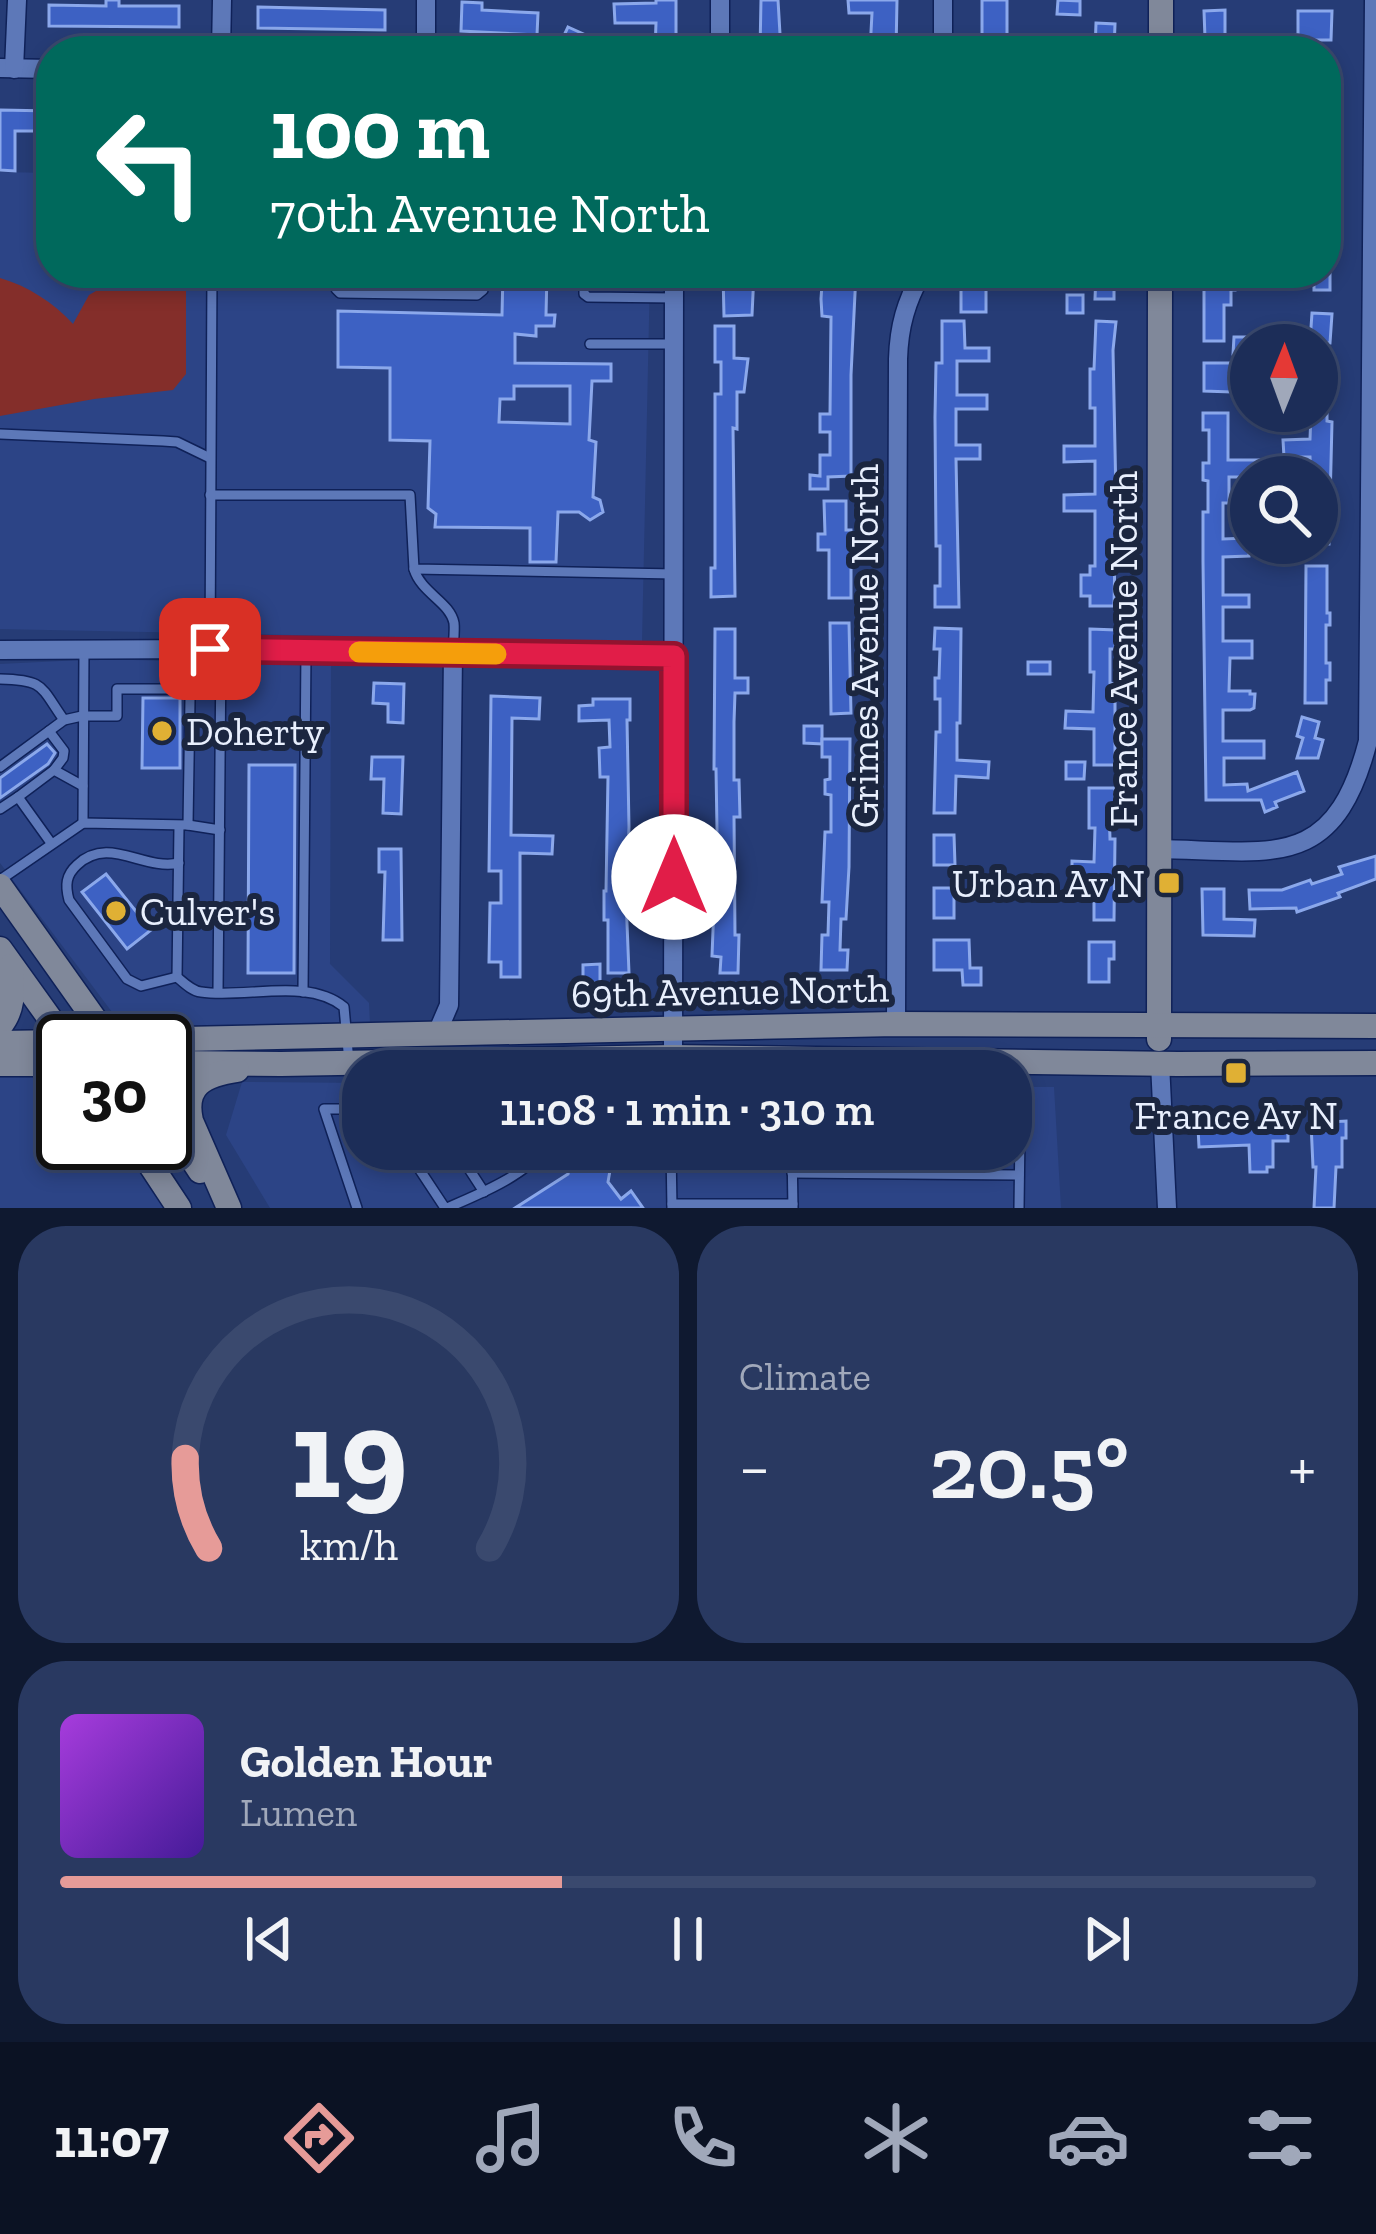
<!DOCTYPE html>
<html lang="en">
<head>
<meta charset="utf-8">
<style>
  body { margin:0; font-family:"Zilla Slab",serif; background:#293961; color:#f1f3f6; height:100vh; display:flex; flex-direction:column; font-size:45px; white-space:nowrap }
  * { box-sizing:border-box; margin:0 }
  p { font-size:39px; color:#a0a8ba }
  .icon { flex:none; width:66px; height:66px; fill:none; stroke:currentColor; stroke-width:2; stroke-linecap:round; stroke-linejoin:round }
  .map { position:relative; height:1208px; overflow:hidden }
  .side { display:flex; flex-direction:column; gap:18px; padding:18px; background:#0f1930; flex:1 }
  .side>* { flex:none }
  .top-card { position:absolute; left:36px; top:36px; width:1305px; height:252px; border-radius:48px; box-shadow:0 6px 18px #0003,0 0 0 3px #3a496e; background:#00695c; color:#fff; overflow:hidden }
  .needle { width:78px; rotate:1deg }
  .controls { position:absolute; left:1230px; top:324px; display:grid; gap:24px }
  .controls a { display:grid; place-items:center; width:108px; height:108px; border-radius:50%; background:#1c2d58; box-shadow:0 6px 18px #0003,0 0 0 3px #3a496e; font-size:60px }
  .speed { position:absolute; left:36px; top:1014px; display:flex; gap:24px; font-size:60px; font-weight:700; text-align:center }
  .speed>* { display:grid; place-content:center; width:156px; height:156px; border-radius:50%; background:#1c2d58; box-shadow:0 6px 18px #0003,0 0 0 3px #3a496e; line-height:1 }
  .speed .limit { border:6px solid #111; border-radius:18px; background:#fff; color:#111 }
  .pin { position:absolute; display:grid; place-items:center; width:102px; height:102px; color:#fff; margin:-51px; border-radius:24px; box-shadow:0 6px 18px #0006 }
  .me { position:absolute; width:132px; margin:-66px; rotate:0deg; stroke-linejoin:round; filter:drop-shadow(0 0 9px #0008) }
  .turn { display:flex; align-items:center; gap:42px; height:252px; padding:0 36px; font-size:54px }
  .turn .icon { width:156px; height:156px; stroke-width:2.5 }
  .turn b { display:block; font-size:84px; line-height:102px }
  .big { font-size:90px; font-weight:600; line-height:1.1 }
  .side .card { flex:1; display:flex; flex-direction:column; justify-content:center; gap:18px; min-width:0; padding:0 42px; border-radius:48px; background:#293961 }
  .side .dial { align-items:center; gap:0 }
  .dial svg { height:312px; overflow:visible; fill:none; stroke:#3a496e; stroke-width:7; stroke-linecap:round; text-anchor:middle }
  .dial text { fill:#f1f3f6; stroke:none }
  .song { display:flex; align-items:center; gap:36px }
  .cover { width:144px; height:144px; border-radius:18px; background:linear-gradient(135deg,hsl(280 70% 55%),hsl(260 70% 35%)) }
  .played { height:12px; border-radius:6px; background:linear-gradient(90deg,#e69b98 40%,#3a496e 40%) }
  .keys { display:flex; justify-content:space-around; direction:ltr }
  .heat { display:flex; justify-content:space-between; align-items:center; font-size:66px; direction:ltr }
  .side .tiles { flex:1; display:grid; gap:18px; grid-template-columns:1fr 1fr }
  .card:last-child { grid-column:span 2 }
  .trip { position:absolute; left:342px; top:1050px; width:690px; height:120px; border-radius:48px; background:#1c2d58; box-shadow:0 6px 18px #0003,0 0 0 3px #3a496e; font-weight:600; line-height:120px; text-align:center }
  .tab-bar { display:flex; height:192px; justify-content:space-around; align-items:center; background:#0b1223; color:#a0a8ba }
  .tab-bar .icon { width:84px; height:84px }
  .tab-bar .active { color:#e69b98 }
  .tab-bar b { font-size:54px; color:#f1f3f6 }
  .map>svg:first-child { display:block }
</style>
</head>
<body>
<div class="map">
<svg width="1376" height="1208" viewBox="0 0 1376 1208">
  <rect width="100%" height="100%" fill="#263c76"/>
  <g fill="#2c4486">
    <polygon points="0,172 51,173 51,273 650,273 642,642 0,629"/>
    <polygon points="102,659 331,666 330,964 369,1003 370,1024 162,1027 129,1022 112,1012 0,863 0,664"/>
    <polygon points="0,1077 51,1077 63,1080 63,1143 121,1143 164,1208 0,1208"/>
    <polygon points="242,1082 363,1083 363,1149 1011,1149 1011,1087 1054,1087 1061,1208 270,1208 226,1135"/>
  </g>
  <path fill="#842e2a" d="M127 273H186V374L173 390 94 399 0 416V278C28 286 54 303 73 324L89 295Z"/>
  <g fill="#3d61c3" stroke="#8ba8eb" stroke-width="3" fill-rule="evenodd">
    <polygon points="106,0 119,0 119,6 179,6 179,27 49,26 49,5 106,6"/>
    <polygon points="656,0 676,0 676,51 655,51 656,23 615,23 614,4 656,3"/>
    <polygon points="761,0 778,0 781,51 760,51"/>
    <polygon points="848,0 897,0 896,51 870,51 872,13 849,13"/>
    <polygon points="982,0 1007,0 1007,35 1010,35 1010,51 982,51"/>
    <polygon points="1058,0 1080,1 1080,15 1057,14"/>
    <polygon points="462,2 482,3 482,10 538,13 537,35 461,31"/>
    <polygon points="258,7 385,10 385,30 258,28"/>
    <polygon points="1225,10 1225,38 1205,38 1204,11"/>
    <polygon points="1298,11 1332,11 1331,40 1298,40"/>
    <polygon points="1096,23 1115,24 1114,51 1095,51"/>
    <polygon points="568,27 599,41 594,51 571,51 559,46"/>
    <rect x="1275" y="35" width="22" height="16"/>
    <polygon points="0,110 51,111 51,131 15,131 15,171 0,170"/>
    <path d="M503 273H547L546 315H555L554 326H536V336L515 334V363L611 364V381H592L589 440 596 442 593 497 600 500 603 512 590 520 579 512H558L556 562H530V528L435 527 436 514 428 508 430 441 390 440V368L338 367V311L502 315ZM514 386H570V424L499 422 500 399H514Z"/>
    <polygon points="723,273 754,273 752,315 724,316"/>
    <polygon points="832,273 856,273 851,375 851,476 828,477 828,489 810,489 810,475 820,476 820,455 830,455 830,432 820,432 820,414 830,414 831,317 822,316 821,299 822,284 832,284"/>
    <polygon points="1096,273 1114,273 1114,299 1095,299"/>
    <polygon points="1204,273 1235,273 1235,290 1231,290 1231,305 1224,305 1224,341 1204,341"/>
    <rect x="1314" y="273" width="16" height="17"/>
    <rect x="961" y="281" width="25" height="31"/>
    <rect x="1067" y="295" width="16" height="18"/>
    <polygon points="1312,313 1332,314 1330,343 1310,342"/>
    <polygon points="942,321 964,321 965,348 989,348 989,361 957,361 957,395 987,395 987,409 956,409 956,445 980,445 980,459 956,459 959,607 935,607 935,586 940,586 940,546 936,546 935,417 936,363 942,363"/>
    <polygon points="1096,321 1116,322 1113,350 1116,498 1114,606 1090,606 1090,596 1081,596 1081,575 1090,575 1090,566 1095,566 1095,511 1064,511 1064,495 1095,494 1095,461 1064,462 1064,446 1095,446 1095,408 1090,408 1090,369 1094,369"/>
    <polygon points="715,326 734,326 734,358 748,359 744,392 737,392 737,429 733,428 735,596 711,597 711,568 715,568 715,394 721,394 721,362 715,362"/>
    <polygon points="1234,337 1251,337 1251,355 1233,354"/>
    <polygon points="1204,363 1232,363 1231,392 1204,391"/>
    <polygon points="1203,413 1228,413 1228,460 1265,460 1264,477 1229,477 1229,503 1223,503 1223,539 1248,538 1249,556 1223,557 1223,595 1249,595 1249,607 1223,607 1223,641 1252,641 1252,658 1230,658 1229,691 1250,691 1250,694 1255,694 1254,708 1250,710 1223,710 1223,741 1264,741 1264,758 1224,758 1224,785 1247,784 1248,791 1297,772 1304,791 1275,802 1277,807 1265,812 1261,800 1206,800 1203,562 1203,512 1208,512 1208,481 1203,480 1203,463 1209,463 1209,430 1203,430"/>
    <polygon points="1311,413 1327,414 1327,421 1332,422 1329,544 1317,544 1317,477 1311,477 1310,457 1284,457 1283,440 1310,439"/>
    <polygon points="824,501 846,501 846,530 851,530 851,598 829,598 829,550 818,550 818,534 825,534"/>
    <polygon points="1306,566 1327,566 1327,613 1330,613 1330,625 1326,625 1326,663 1330,663 1330,680 1326,680 1326,703 1305,703"/>
    <polygon points="830,623 849,623 851,713 831,714"/>
    <polygon points="935,628 961,629 960,723 957,723 957,760 989,762 988,778 956,776 955,813 934,813 936,732 940,732 940,699 935,699 935,678 939,678 940,649 934,649"/>
    <polygon points="715,629 735,629 735,678 748,678 748,693 735,693 734,722 734,780 739,780 740,817 734,817 735,935 739,935 738,973 720,973 721,957 712,956 717,829 716,769 714,769"/>
    <polygon points="1090,629 1116,630 1115,649 1110,649 1110,683 1115,684 1115,765 1094,765 1094,729 1065,728 1066,711 1093,712 1094,672 1090,672"/>
    <rect x="1028" y="662" width="22" height="12"/>
    <polygon points="374,683 404,684 403,723 388,722 388,704 373,703"/>
    <polygon points="491,696 540,698 539,719 512,718 511,835 553,836 552,854 520,853 520,977 501,977 501,962 489,962 490,903 501,903 501,871 489,871"/>
    <polygon points="143,698 180,698 180,768 142,768"/>
    <polygon points="593,699 630,699 630,720 627,720 629,827 627,874 625,874 629,973 608,973 608,920 604,920 604,891 606,891 608,777 600,777 599,748 610,747 609,720 579,721 579,706 593,705"/>
    <polygon points="1302,717 1319,722 1315,738 1323,740 1318,758 1297,758 1303,738 1297,736"/>
    <polygon points="804,726 822,726 822,744 804,743"/>
    <polygon points="822,739 850,739 849,867 846,919 841,919 840,950 848,950 847,970 821,970 822,935 828,935 829,902 822,902 825,832 831,832 831,795 825,794 825,780 830,779 830,757 822,757"/>
    <polygon points="47,744 55,753 48,764 0,798 0,778"/>
    <polygon points="372,757 403,757 401,814 383,813 384,779 371,779"/>
    <polygon points="1066,762 1085,762 1084,779 1066,779"/>
    <polygon points="249,765 295,765 294,973 248,973"/>
    <polygon points="1089,788 1115,788 1115,805 1109,805 1110,839 1115,839 1114,920 1094,920 1094,884 1072,884 1072,861 1094,862 1095,828 1089,828"/>
    <polygon points="934,835 954,835 955,865 934,865"/>
    <polygon points="379,849 401,849 402,940 383,940 385,872 379,872"/>
    <polygon points="1376,856 1376,879 1338,893 1340,897 1297,912 1296,908 1250,909 1249,890 1282,890 1310,880 1312,884 1342,874 1339,867"/>
    <polygon points="106,874 151,930 127,949 82,892"/>
    <rect x="934" y="888" width="20" height="30"/>
    <polygon points="1202,889 1224,889 1224,919 1255,920 1254,936 1203,935"/>
    <polygon points="934,940 969,940 970,968 981,968 981,985 963,985 962,970 934,970"/>
    <polygon points="1089,942 1114,942 1114,959 1109,959 1109,982 1089,982"/>
    <polygon points="600,964 600,983 583,983 583,965"/>
    <polygon points="1346,1121 1346,1138 1342,1138 1342,1167 1336,1167 1334,1208 1314,1208 1316,1167 1313,1167 1311,1123"/>
    <polygon points="1259,1122 1288,1122 1288,1141 1273,1141 1273,1167 1267,1167 1267,1172 1250,1172 1249,1145 1199,1147 1198,1127 1259,1126"/>
    <polygon points="573,1150 612,1159 608,1182 621,1199 631,1191 643,1208 515,1208 568,1174"/>
  </g>
  <g fill="none" stroke-linecap="round" stroke-linejoin="round">
    <defs>
      <g id="lane">
        <polyline points="336,273 336,289 340,293 477,295 483,290 483,273"/>
        <polyline points="584,273 584,294 588,297 674,298"/>
        <polyline points="590,344 673,344"/>
        <polyline points="0,434 163,441 177,442 210,458"/>
        <polyline points="210,495 410,495 414,569 674,574"/>
        <path d="M414 569C421 593 450 602 454 623 455 632 453 644 453 653"/>
        <polyline points="210,649 212,273"/>
        <path d="M0 679C45 680 40 686 64 720"/>
        <polyline points="49,731 64,751 63,758 54,770"/>
        <polyline points="0,767 64,720 82,716 117,716 117,689 187,689 190,699 188,825"/>
        <polyline points="18,797 54,770 83,786"/>
        <polyline points="0,809 18,797 51,843"/>
        <polyline points="83,823 84,650"/>
        <path d="M179 826 177 977C184 983 192 991 201 992 244 999 308 977 344 1007L349 1062"/>
        <polyline points="0,880 83,823 188,825 220,830"/>
        <path d="M177 977 141 986 127 979 69 900C65 885 66 875 77 865 109 835 143 871 179 863"/>
        <polyline points="218,992 221,649"/>
        <polyline points="303,992 306,651"/>
        <polyline points="1011,1133 1020,1133 1019,1208"/>
        <polyline points="406,1149 445,1208"/>
        <polyline points="456,1149 484,1192"/>
        <polyline points="505,1149 518,1172"/>
        <polyline points="671,1149 672,1208"/>
        <polyline points="792,1149 793,1208"/>
        <polyline points="671,1162 792,1164"/>
        <polyline points="792,1173 1019,1175"/>
        <polyline points="672,1204 793,1204"/>
        <polyline points="357,1208 324,1109 363,1109"/>
        <path d="M447 1208C475 1196 527 1175 543 1149"/>
      </g>
      <g id="street">
        <polyline points="426,0 426,51"/>
        <polyline points="221,51 222,0"/>
        <polyline points="720,51 720,0"/>
        <polyline points="943,51 943,0"/>
        <polyline points="0,68 51,69"/>
        <polyline points="14,69 17,0"/>
        <polyline points="0,650 210,649 674,656"/>
        <path d="M1158 849C1272 851 1334 873 1368 741L1374 0"/>
        <path d="M896 1024 898 359C899 326 906 302 922 273"/>
        <polyline points="437,1033 449,1005 453,653"/>
        <polyline points="673,1057 674,273"/>
        <polyline points="1160,1063 1167,1208"/>
      </g>
      <g id="secondary">
        <polyline points="1161,51 1161,0"/>
        <polyline points="0,886 110,1041"/>
        <polyline points="0,949 66,1041"/>
        <path d="M0 1026C15 1008 12 989 11 966"/>
        <polyline points="1159,1039 1160,273"/>
        <polyline points="86,1041 896,1024 1376,1026"/>
        <polyline points="0,1043 63,1042"/>
        <polyline points="165,1063 281,1064 673,1057 1178,1064 1376,1063"/>
        <polyline points="0,1064 63,1064"/>
        <polyline points="165,1118 200,1171"/>
        <polyline points="136,1143 179,1208"/>
        <path d="M229 1208 191 1121C183 1085 204 1075 237 1070"/>
      </g>
    </defs>
    <use href="#lane" stroke="#0f2158" stroke-width="12"/>
    <use href="#street" stroke="#0f2158" stroke-width="21"/>
    <use href="#secondary" stroke="#0f2158" stroke-width="27"/>
    <use href="#lane" stroke="#5d78b8" stroke-width="9"/>
    <use href="#street" stroke="#5d78b8" stroke-width="18"/>
    <use href="#secondary" stroke="#80889a" stroke-width="24"/>
  </g>
  <g fill="none" stroke-linecap="round" stroke-linejoin="round">
    <defs>
      <polyline id="route" points="210,649 674,656 674,877"/>
    </defs>
    <use href="#route" stroke="#92132f" stroke-width="30"/>
    <use href="#route" stroke="#e11d48" stroke-width="21"/>
    <polyline stroke="#f59e0b" stroke-width="21" points="359,652 496,654"/>
  </g>
  <g fill="#e0b034" stroke="#1b2640" stroke-width="4.5">
    <circle cx="162" cy="731" r="12"/>
    <rect x="1157" y="871" width="24" height="24" rx="6"/>
    <circle cx="116" cy="911" r="12"/>
    <rect x="1224" y="1061" width="24" height="24" rx="6"/>
  </g>
  <g text-anchor="middle" dominant-baseline="central" stroke-width="12" stroke-linejoin="round" paint-order="stroke">
    <g font-size="39" fill="#e8effd" stroke="#1b2640">
      <text transform="translate(864 646) rotate(-90)">Grimes Avenue North</text>
      <text transform="translate(1123 649) rotate(-90)">France Avenue North</text>
      <text transform="translate(730 991) rotate(-1)">69th Avenue North</text>
    </g>
    <g font-size="39" fill="#e8effd" stroke="#1b2640" text-anchor="start">
      <text x="186" y="731">Doherty</text>
      <text x="1145" y="883" text-anchor="end">Urban Av N</text>
      <text x="140" y="911">Culver's</text>
      <text x="1236" y="1115" text-anchor="middle">France Av N</text>
    </g>
  </g>
</svg>
<div class="controls">
<a><svg class="needle" viewBox="-14 -14 28 28"><path d="M0-13l5 13h-10z" fill="#e53935"/><path d="M0 13l5-13h-10z" fill="#a0a8ba"/></svg></a>
<a><svg class="icon" aria-label="search" viewBox="0 0 24 24"><circle cx="10" cy="10" r="6"/><path d="M15 15l6 6"/></svg></a>
</div>
<div class="speed"><div class="limit">30</div></div>
<div class="pin" style="left:210px;top:649px;background:#d93025"><svg class="icon" aria-label="arrive" viewBox="0 0 24 24"><path d="M6 21V4h12l-3 4 3 4H6"/></svg></div>
<svg class="me" style="left:674px;top:877px" viewBox="-20 -20 40 40"><circle r="19" fill="#fff"/><path d="M0-13L10 11 0 6-10 11z" fill="#e11d48"/></svg>
<div class="trip">11:08 · 1 min · 310 m</div>
<div class="top-card">
<div class="turn"><svg class="icon" aria-label="left" viewBox="0 0 24 24"><path d="M17 20v-9H6M10 6l-5 5 5 5"/></svg><div><b>100 m</b>70th Avenue North</div></div>
</div>
</div>
<section class="side">
<div class="tiles">
<div class="card dial"><svg viewBox="0 0 100 80">
<path d="M14 69A42 42 0 1 1 86 69"/>
<path d="M14 69A42 42 0 0 1 8 46" stroke="#e69b98"/>
<text x="50" y="56" font-size="32" font-weight="700">19</text>
<text x="50" y="72" font-size="11">km/h</text>
</svg></div>
<div class="card"><p>Climate</p>
<div class="heat"><a>−</a><b class="big">20.5°</b><a>+</a></div>
</div>
<div class="card">
<div class="song"><i class="cover"></i><div><b>Golden Hour</b><p>Lumen</p></div></div>
<div class="played"></div>
<div class="keys"><svg class="icon" aria-label="previous" viewBox="0 0 24 24"><path d="M18 5L8 12l10 7zM5 5v14"/></svg><svg class="icon" aria-label="pause" viewBox="0 0 24 24"><path d="M8 5v14M16 5v14"/></svg><svg class="icon" aria-label="next" viewBox="0 0 24 24"><path d="M6 5l10 7-10 7zM19 5v14"/></svg></div>
</div>
</div>
</section>
<nav class="tab-bar">
<b>11:07</b>
<svg class="icon active" aria-label="directions" viewBox="0 0 24 24"><path d="M12 3l9 9-9 9-9-9zM9 14v-3h6M13 9l2 2-2 2"/></svg>
<svg class="icon" aria-label="music" viewBox="0 0 24 24"><path d="M9 18V5l10-2v13"/><circle cx="6" cy="18" r="3"/><circle cx="16" cy="16" r="3"/></svg>
<svg class="icon" aria-label="phone" viewBox="0 0 24 24"><path d="M5 4h4l2 5-3 2q2 4 5 5l2-3 5 2v4C11 20 4 13 5 4z"/></svg>
<svg class="icon" aria-label="climate" viewBox="0 0 24 24"><path d="M12 3v18M4 7l16 10M4 17L20 7"/></svg>
<svg class="icon" aria-label="car" viewBox="0 0 24 24"><path d="M5 17H2v-5l4-1 3-4h7l3 4 3 1v5h-3M9 17h6M6 11h13"/><circle cx="7" cy="17" r="2"/><circle cx="17" cy="17" r="2"/></svg>
<svg class="icon" aria-label="filters" viewBox="0 0 24 24"><path d="M4 7h16M4 17h16"/><circle cx="9" cy="7" r="2"/><circle cx="15" cy="17" r="2"/></svg>
</nav>
</body>
</html>
